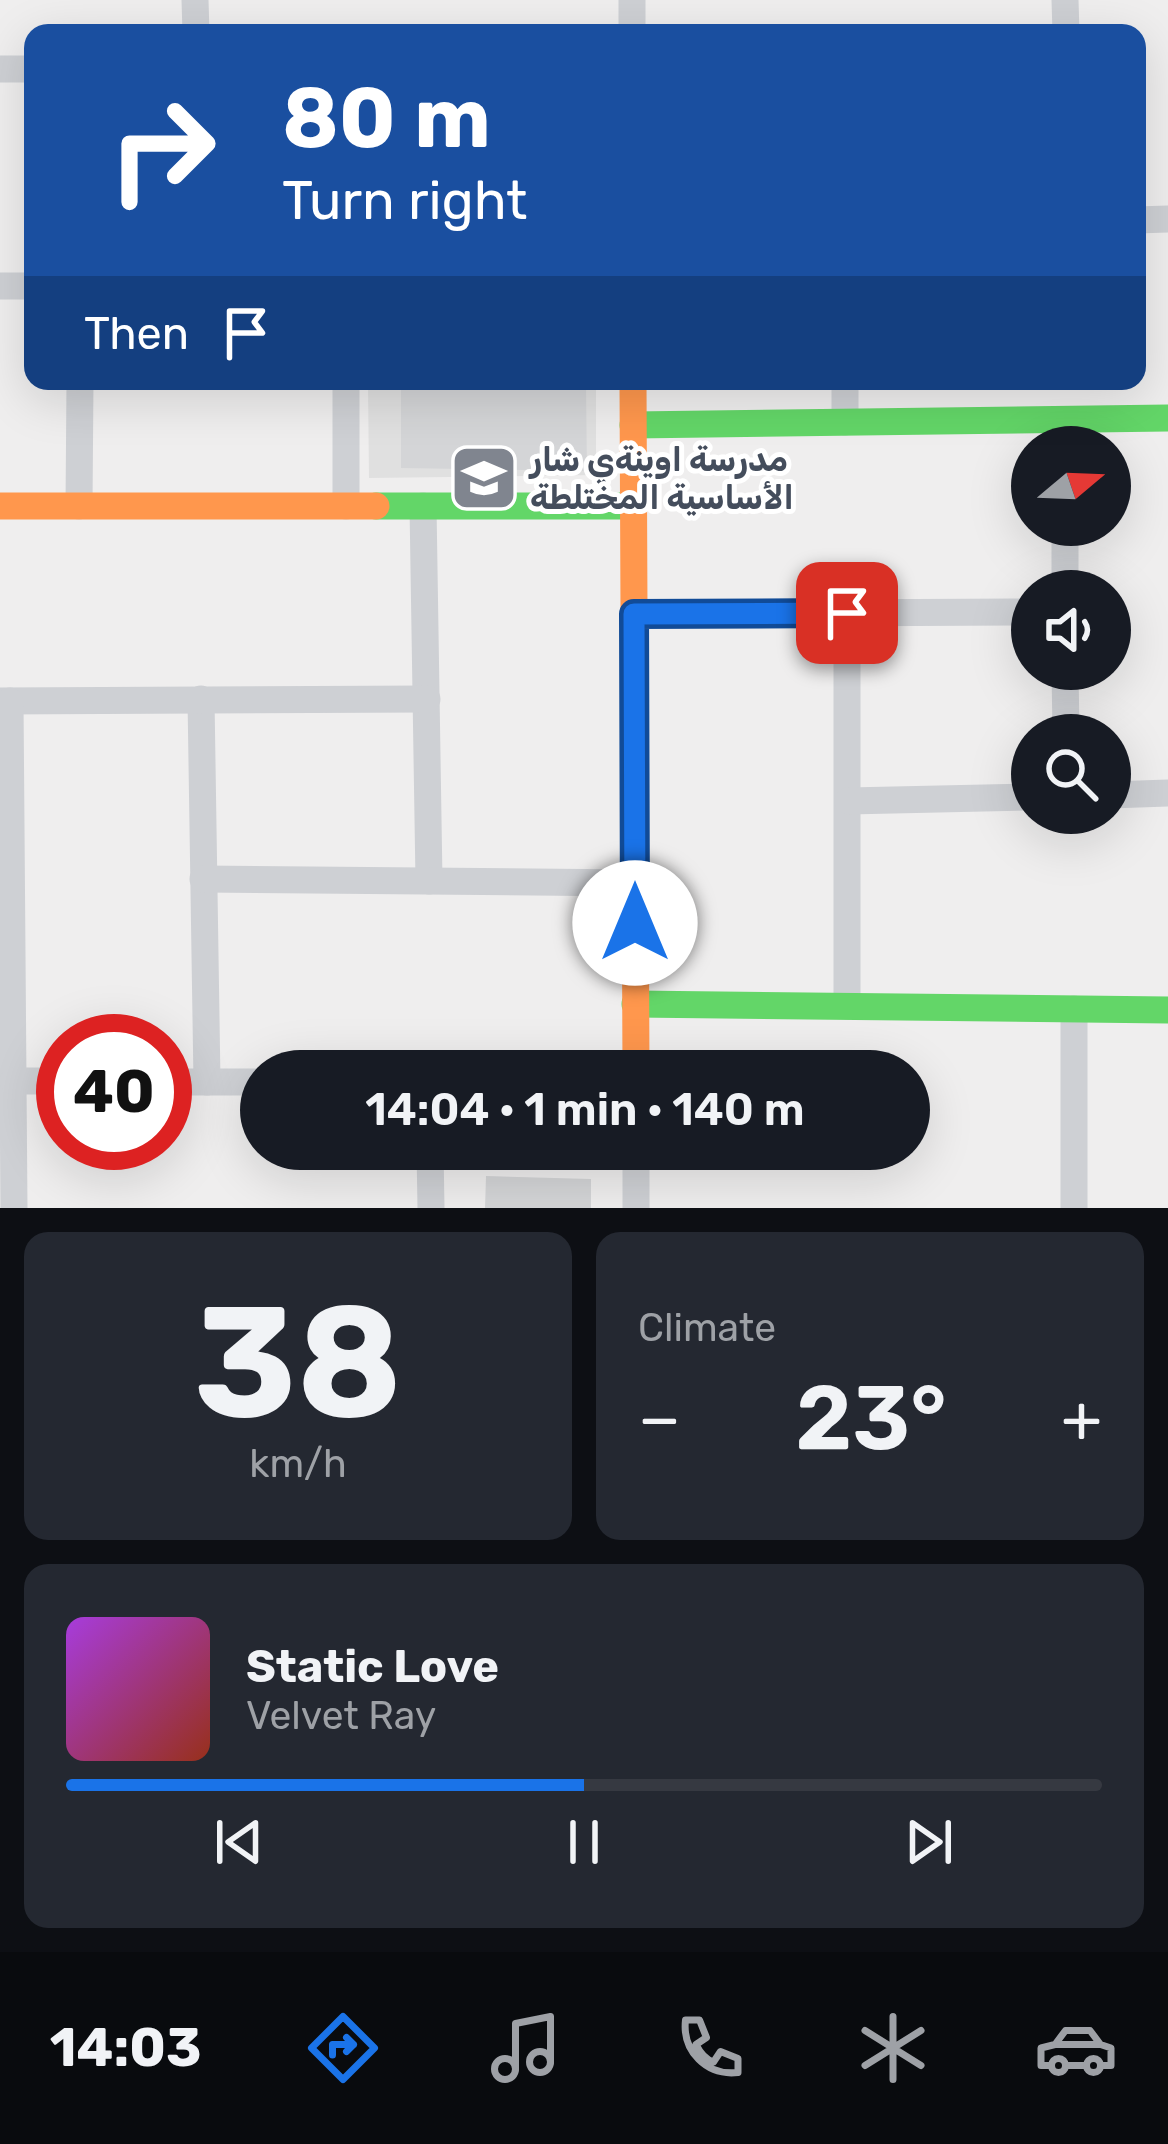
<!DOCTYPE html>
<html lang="en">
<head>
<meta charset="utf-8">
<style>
  body { margin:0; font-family:Rubik,Cairo,sans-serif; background:#242831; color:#f1f3f6; height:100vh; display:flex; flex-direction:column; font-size:45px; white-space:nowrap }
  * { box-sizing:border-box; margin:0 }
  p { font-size:39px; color:#9ea1a6 }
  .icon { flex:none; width:66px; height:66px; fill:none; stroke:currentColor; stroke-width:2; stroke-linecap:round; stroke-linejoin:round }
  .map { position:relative; height:1208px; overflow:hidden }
  .details { display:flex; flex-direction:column; gap:24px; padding:24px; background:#0d0f14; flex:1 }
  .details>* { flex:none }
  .banner { position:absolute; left:24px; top:24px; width:1122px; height:366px; border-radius:24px; box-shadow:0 12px 48px #0002; background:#1a4fa0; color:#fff; overflow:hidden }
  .needle { width:78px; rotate:71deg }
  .tools { position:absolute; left:1011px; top:426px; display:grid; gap:24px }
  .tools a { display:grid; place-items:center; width:120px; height:120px; border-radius:50%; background:#171b24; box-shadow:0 12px 48px #0002; font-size:60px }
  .speed { position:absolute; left:36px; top:1014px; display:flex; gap:24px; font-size:60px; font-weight:700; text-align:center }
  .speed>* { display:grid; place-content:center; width:156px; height:156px; border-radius:50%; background:#171b24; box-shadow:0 12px 48px #0002; line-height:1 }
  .speed .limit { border:18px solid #d22; background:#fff; color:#111 }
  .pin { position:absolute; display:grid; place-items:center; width:102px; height:102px; color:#fff; margin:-51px; border-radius:24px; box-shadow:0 6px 18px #0006 }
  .me { position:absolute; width:132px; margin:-66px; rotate:0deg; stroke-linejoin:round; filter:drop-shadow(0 0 9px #0008) }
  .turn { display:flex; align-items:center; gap:42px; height:252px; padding:0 60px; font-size:54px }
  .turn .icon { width:156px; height:156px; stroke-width:2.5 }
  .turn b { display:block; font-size:84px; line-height:102px }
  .then { display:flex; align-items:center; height:114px; padding:0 60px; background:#0003; gap:24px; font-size:45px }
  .big { font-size:90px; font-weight:600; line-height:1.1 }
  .details .widget { flex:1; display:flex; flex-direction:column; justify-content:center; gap:18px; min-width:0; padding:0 42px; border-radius:24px; background:#242831 }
  .details .dial { align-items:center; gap:0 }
  .dial b { font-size:156px; line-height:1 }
  .song { display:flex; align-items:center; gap:36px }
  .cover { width:144px; height:144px; border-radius:18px; background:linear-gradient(135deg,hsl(280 70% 55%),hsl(10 70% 35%)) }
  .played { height:12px; border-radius:6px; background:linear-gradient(90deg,#1a73e8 50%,#363941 50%) }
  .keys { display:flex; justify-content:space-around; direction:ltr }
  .heat { display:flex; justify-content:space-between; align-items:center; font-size:66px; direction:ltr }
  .details .tiles { flex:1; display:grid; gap:24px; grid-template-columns:1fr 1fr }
  .widget:last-child { grid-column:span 2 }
  .trip { position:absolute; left:240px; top:1050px; width:690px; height:120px; border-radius:60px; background:#171b24; box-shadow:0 12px 48px #0002; font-weight:600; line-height:120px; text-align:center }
  .tab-bar { display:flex; height:192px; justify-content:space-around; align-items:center; background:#090b0e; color:#9ea1a6 }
  .tab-bar .icon { width:84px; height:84px }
  .tab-bar .on { color:#1a73e8 }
  .tab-bar b { font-size:54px; color:#f1f3f6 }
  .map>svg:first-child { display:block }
</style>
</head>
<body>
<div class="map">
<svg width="1168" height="1208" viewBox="0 0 1168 1208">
  <rect width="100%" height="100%" fill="#efeeee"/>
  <polygon fill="#e0e0e0" points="368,381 596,381 596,475 369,478"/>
  <g fill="#d4d5d7">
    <polygon points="401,381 586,381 587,471 401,468"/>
    <polygon points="486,1176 591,1179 591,1208 485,1208"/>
  </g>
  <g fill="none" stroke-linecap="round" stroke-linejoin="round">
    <g stroke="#ced0d4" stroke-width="27">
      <polyline points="195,0 196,33"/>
      <polyline points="632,0 632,33"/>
      <polyline points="1065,0 1066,33"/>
      <polyline points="0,69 33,69"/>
      <polyline points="1137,220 1168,219"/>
      <polyline points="0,286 33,286"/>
      <polyline points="845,381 845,422"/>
      <polyline points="79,506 80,381"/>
      <polyline points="346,506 346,381"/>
      <polyline points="423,506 429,881"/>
      <polyline points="1065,525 1065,591"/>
      <polyline points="847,613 847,1006"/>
      <polyline points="634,614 1032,612"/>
      <polyline points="1065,669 1066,735"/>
      <polyline points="201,699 207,1082"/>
      <polyline points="0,701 427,699"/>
      <polyline points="10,701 14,1208"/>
      <polyline points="1110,795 1168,793"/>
      <polyline points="848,801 1032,797"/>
      <polyline points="203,879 635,883"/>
      <polyline points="1074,1009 1074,1208"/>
      <polyline points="13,1081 63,1081"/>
      <polyline points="165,1082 261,1082"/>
      <polyline points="430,1149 431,1208"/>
      <polyline points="636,1149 636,1208"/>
    </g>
    <g stroke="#63d668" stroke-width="27">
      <polyline points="633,425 1168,418"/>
      <polyline points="376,506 633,506"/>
      <polyline points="635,1004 1168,1010"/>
    </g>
    <g stroke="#ff974d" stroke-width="27">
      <polyline points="633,381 636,1071"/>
      <polyline points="0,506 376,506"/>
    </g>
  </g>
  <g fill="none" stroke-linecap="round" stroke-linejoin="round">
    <defs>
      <polyline id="route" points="635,923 634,614 847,613"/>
    </defs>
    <use href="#route" stroke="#114b97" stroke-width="30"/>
    <use href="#route" stroke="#1a73e8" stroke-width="21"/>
  </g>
  <defs>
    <symbol id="school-square" viewBox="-11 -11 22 22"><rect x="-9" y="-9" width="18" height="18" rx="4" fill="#80858f" stroke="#fff"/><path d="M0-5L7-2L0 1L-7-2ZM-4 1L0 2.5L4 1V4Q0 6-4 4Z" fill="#fff"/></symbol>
  </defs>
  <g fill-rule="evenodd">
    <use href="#school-square" x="446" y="440" width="76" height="76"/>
  </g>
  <g text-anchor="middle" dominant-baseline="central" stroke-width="10" stroke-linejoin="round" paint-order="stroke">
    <g font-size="33" font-weight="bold" fill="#444d5c" stroke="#fff" text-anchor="start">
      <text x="530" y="459">مدرسة اوينةي شار<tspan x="530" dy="38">الأساسية المختلطة</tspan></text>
    </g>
  </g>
</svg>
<div class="tools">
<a><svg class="needle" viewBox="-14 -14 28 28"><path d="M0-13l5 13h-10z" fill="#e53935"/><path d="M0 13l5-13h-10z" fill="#9ea1a6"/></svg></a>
<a><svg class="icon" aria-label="sound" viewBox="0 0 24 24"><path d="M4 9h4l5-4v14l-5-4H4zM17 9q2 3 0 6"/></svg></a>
<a><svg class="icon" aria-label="search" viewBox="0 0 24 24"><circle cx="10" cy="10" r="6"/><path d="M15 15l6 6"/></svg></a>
</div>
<div class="speed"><div class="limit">40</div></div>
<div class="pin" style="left:847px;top:613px;background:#d93025"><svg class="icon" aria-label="arrive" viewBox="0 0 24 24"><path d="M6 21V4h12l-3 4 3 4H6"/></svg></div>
<svg class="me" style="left:635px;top:923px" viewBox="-20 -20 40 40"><circle r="19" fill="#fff"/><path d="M0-13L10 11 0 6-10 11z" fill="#1a73e8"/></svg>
<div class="trip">14:04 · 1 min · 140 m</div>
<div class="banner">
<div class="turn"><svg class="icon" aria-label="right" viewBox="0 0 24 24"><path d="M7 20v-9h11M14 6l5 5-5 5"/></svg><div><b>80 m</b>Turn right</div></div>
<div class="then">Then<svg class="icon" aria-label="arrive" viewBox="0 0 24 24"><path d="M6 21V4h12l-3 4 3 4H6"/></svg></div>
</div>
</div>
<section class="details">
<div class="tiles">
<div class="widget dial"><b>38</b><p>km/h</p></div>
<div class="widget"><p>Climate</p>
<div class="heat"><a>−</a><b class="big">23°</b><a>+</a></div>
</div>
<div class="widget">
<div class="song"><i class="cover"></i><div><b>Static Love</b><p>Velvet Ray</p></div></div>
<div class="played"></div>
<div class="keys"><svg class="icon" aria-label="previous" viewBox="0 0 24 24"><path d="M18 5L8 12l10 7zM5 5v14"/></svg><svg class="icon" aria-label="pause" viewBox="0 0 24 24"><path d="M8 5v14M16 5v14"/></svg><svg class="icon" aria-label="next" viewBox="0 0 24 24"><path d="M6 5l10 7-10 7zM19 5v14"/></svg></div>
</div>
</div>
</section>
<nav class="tab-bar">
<b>14:03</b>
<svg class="icon on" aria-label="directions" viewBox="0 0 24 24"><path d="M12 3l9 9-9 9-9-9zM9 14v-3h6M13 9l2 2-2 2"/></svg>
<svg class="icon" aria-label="music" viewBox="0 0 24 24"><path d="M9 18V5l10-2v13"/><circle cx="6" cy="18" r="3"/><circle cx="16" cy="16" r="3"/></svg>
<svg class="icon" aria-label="phone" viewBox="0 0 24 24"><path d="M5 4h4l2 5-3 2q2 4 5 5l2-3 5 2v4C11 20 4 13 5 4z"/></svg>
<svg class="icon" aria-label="climate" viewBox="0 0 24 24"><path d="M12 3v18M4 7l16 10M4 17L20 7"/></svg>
<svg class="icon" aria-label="car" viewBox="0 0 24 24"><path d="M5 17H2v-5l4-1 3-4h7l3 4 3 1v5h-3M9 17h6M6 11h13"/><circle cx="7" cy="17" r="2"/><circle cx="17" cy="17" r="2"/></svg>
</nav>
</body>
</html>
